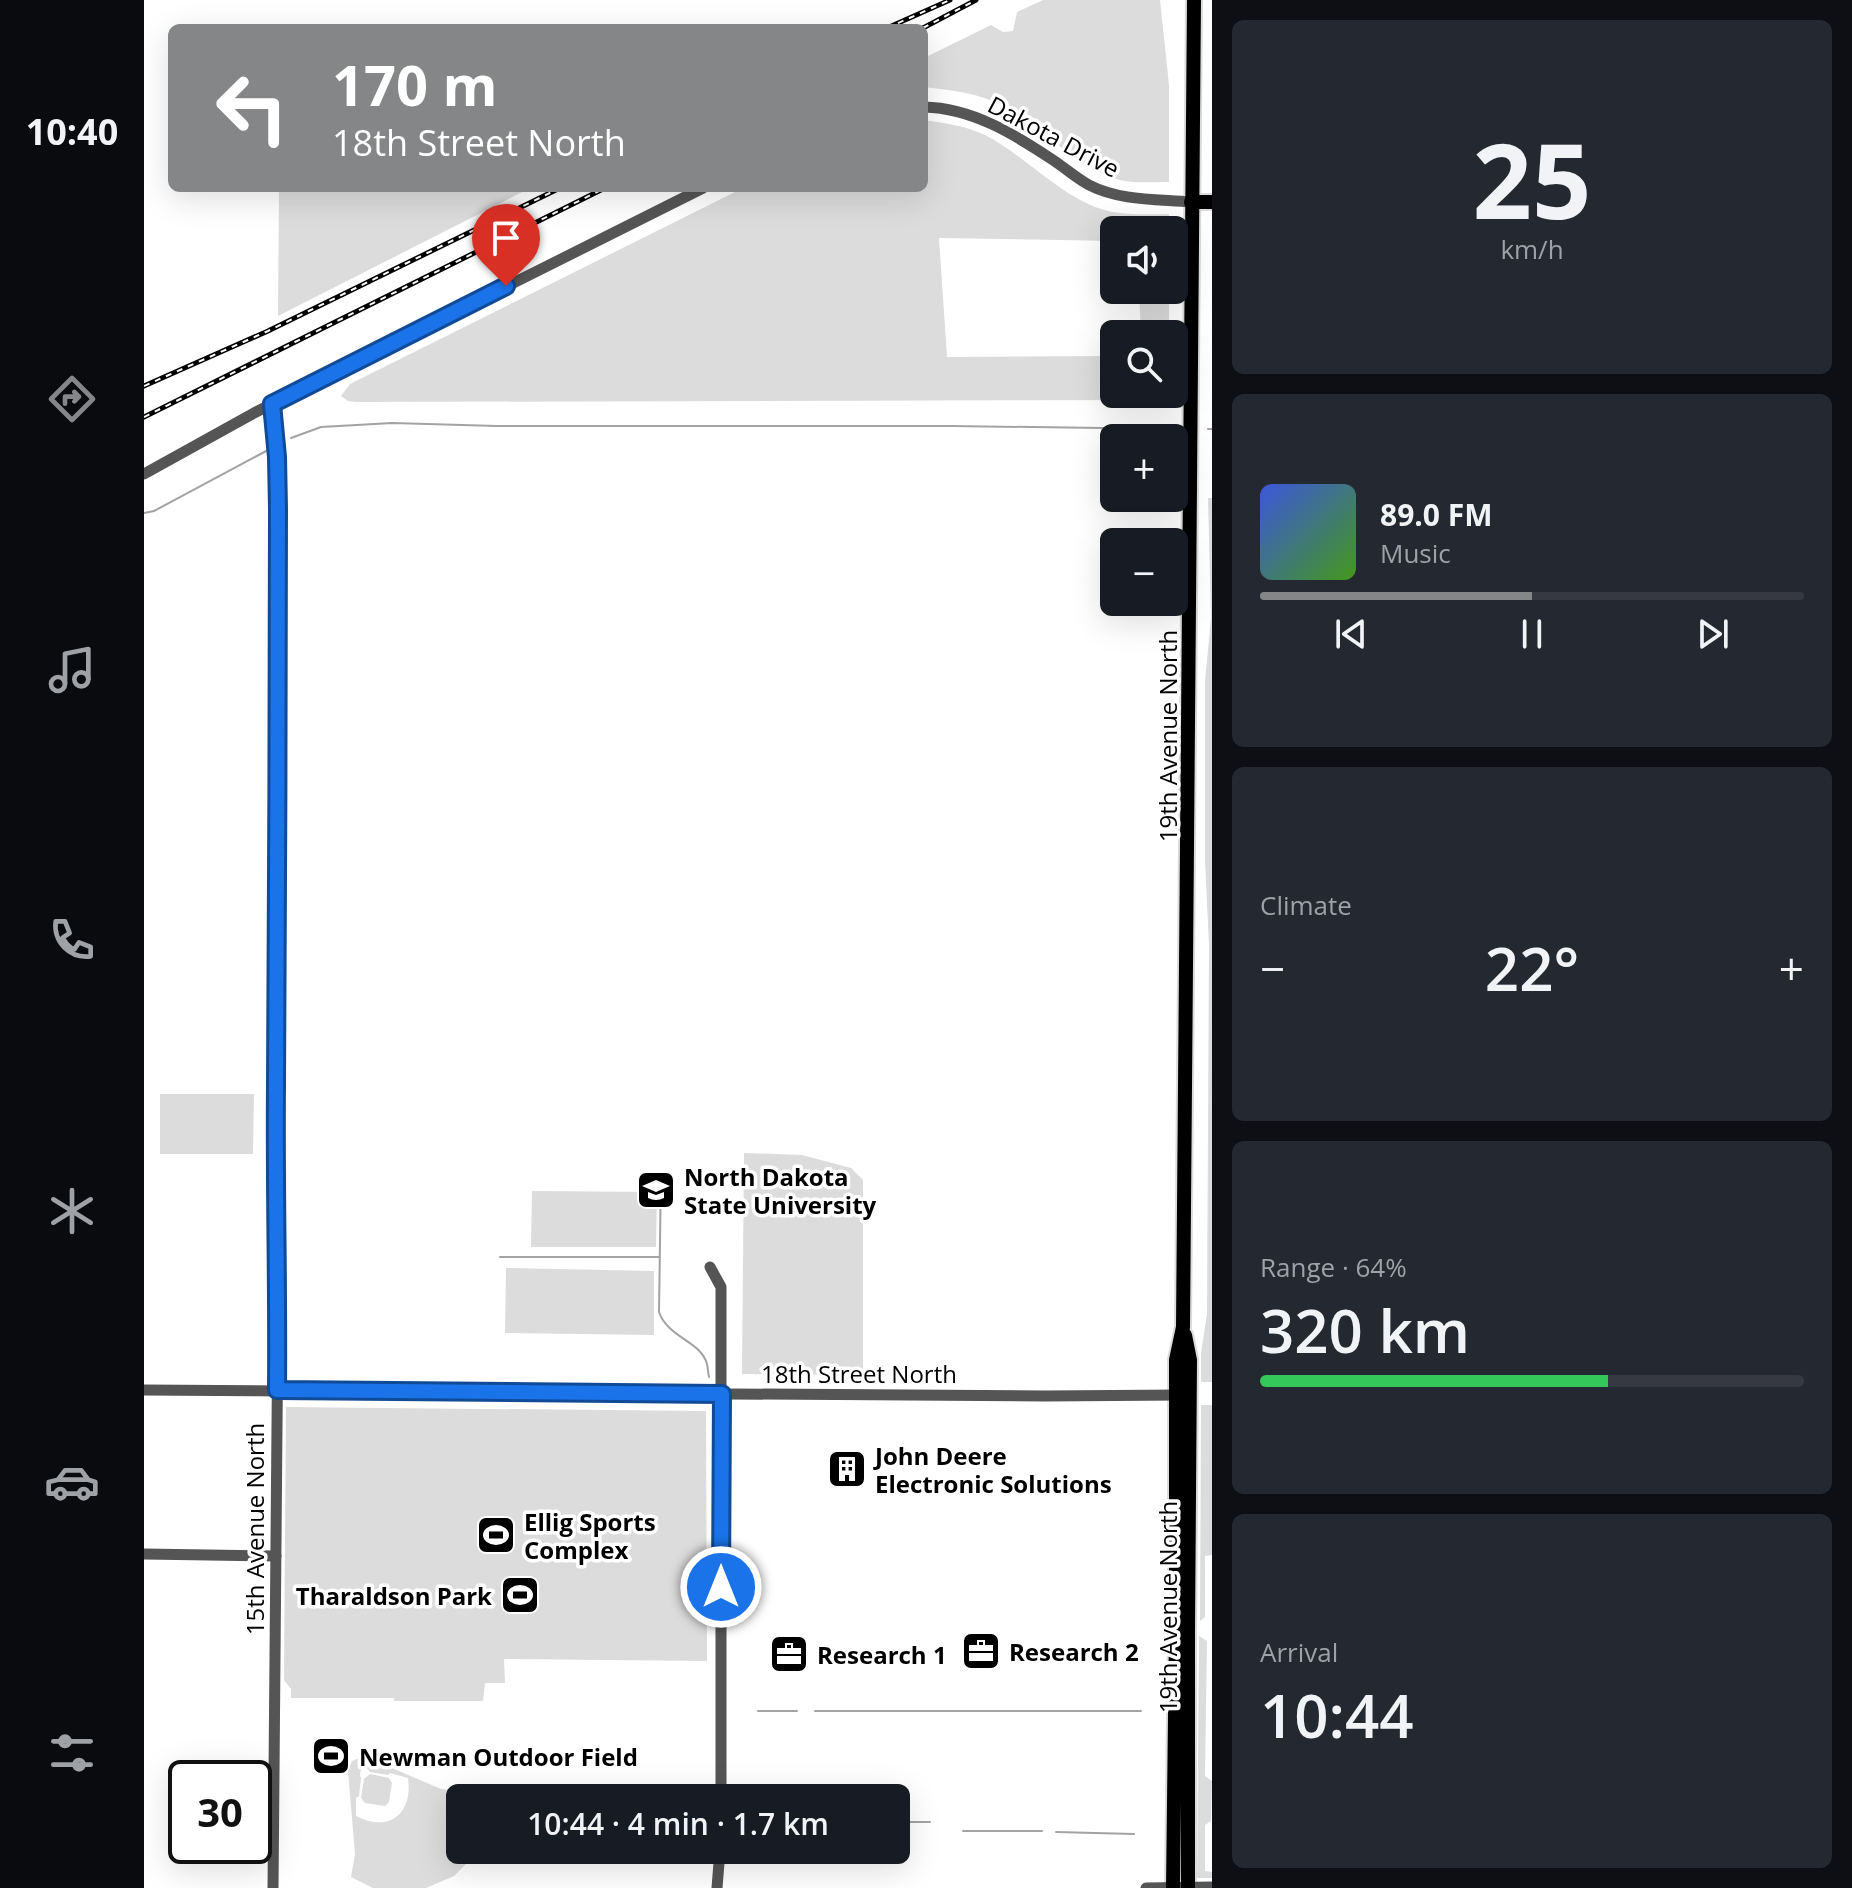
<!DOCTYPE html>
<html lang="en">
<head>
<meta charset="utf-8">
<style>
  body { margin:0; font-family:"Open Sans",sans-serif; background:#242831; color:#f1f3f6; height:100vh; display:flex; flex-direction:column; font-size:30px; white-space:nowrap }
  * { box-sizing:border-box; margin:0 }
  p { font-size:26px; color:#9ea1a6 }
  .icon { flex:none; width:44px; height:44px; fill:none; stroke:currentColor; stroke-width:2; stroke-linecap:round; stroke-linejoin:round }
  .map { position:relative; flex:1; overflow:hidden }
  .drawer { display:flex; flex-direction:column; gap:20px; padding:20px; background:#0d0f14; width:640px }
  .drawer>* { flex:none }
  .guide { position:absolute; left:24px; top:24px; width:760px; height:168px; border-radius:12px; box-shadow:0 8px 32px #0002; background:#858687; color:#fff; overflow:hidden }
  .buttons { position:absolute; left:956px; top:216px; display:grid; gap:16px }
  .buttons a { display:grid; place-items:center; width:88px; height:88px; border-radius:12px; background:#171b24; box-shadow:0 8px 32px #0002; font-size:40px }
  .speed { position:absolute; left:24px; top:1760px; display:flex; gap:16px; font-size:40px; font-weight:700; text-align:center }
  .speed>* { display:grid; place-content:center; width:104px; height:104px; border-radius:50%; background:#171b24; box-shadow:0 8px 32px #0002; line-height:1 }
  .speed .limit { border:4px solid #111; border-radius:12px; background:#fff; color:#111 }
  .pin { position:absolute; display:grid; place-items:center; width:68px; height:68px; color:#fff; margin:-82px -34px; border-radius:50% 50% 50% 0; rotate:-45deg; box-shadow:0 0 8px #0007 }
  .pin .icon { rotate:45deg }
  .me { position:absolute; width:88px; margin:-44px; rotate:0deg; stroke-linejoin:round; filter:drop-shadow(0 0 6px #0008) }
  .turn { display:flex; align-items:center; gap:28px; height:168px; padding:0 32px; font-size:36px }
  .turn .icon { width:104px; height:104px; stroke-width:2.5 }
  .turn b { display:block; font-size:56px; line-height:68px }
  .big { font-size:60px; font-weight:600; line-height:1.1 }
  .drawer .widget { flex:1; display:flex; flex-direction:column; justify-content:center; gap:12px; min-width:0; padding:0 28px; border-radius:12px; background:#242831 }
  .drawer .dial { align-items:center; gap:0 }
  .dial b { font-size:104px; line-height:1 }
  .song { display:flex; align-items:center; gap:24px }
  .cover { width:96px; height:96px; border-radius:12px; background:linear-gradient(135deg,hsl(230 70% 55%),hsl(100 70% 35%)) }
  .played { height:8px; border-radius:4px; background:linear-gradient(90deg,#858687 50%,#363941 50%) }
  .keys { display:flex; justify-content:space-around; direction:ltr }
  .heat { display:flex; justify-content:space-between; align-items:center; font-size:44px; direction:ltr }
  .charge { height:12px; border-radius:6px; background:linear-gradient(90deg,#34c759 64%,#363941 0) }
  .trip { position:absolute; left:302px; top:1784px; width:464px; height:80px; border-radius:12px; background:#171b24; box-shadow:0 8px 32px #0002; font-weight:600; line-height:80px; text-align:center }
  main { display:flex; flex:1; min-height:0 }
  .dock { display:flex; flex-direction:column; width:144px; justify-content:space-around; align-items:center; background:#090b0e; color:#9ea1a6 }
  .dock .icon { width:56px; height:56px }
  .dock .on { color:#858687 }
  .dock b { font-size:36px; color:#f1f3f6 }
  .map>svg:first-child { display:block }
</style>
</head>
<body>
<main>
<nav class="dock">
<b>10:40</b>
<svg class="icon on" aria-label="directions" viewBox="0 0 24 24"><path d="M12 3l9 9-9 9-9-9zM9 14v-3h6M13 9l2 2-2 2"/></svg>
<svg class="icon" aria-label="music" viewBox="0 0 24 24"><path d="M9 18V5l10-2v13"/><circle cx="6" cy="18" r="3"/><circle cx="16" cy="16" r="3"/></svg>
<svg class="icon" aria-label="phone" viewBox="0 0 24 24"><path d="M5 4h4l2 5-3 2q2 4 5 5l2-3 5 2v4C11 20 4 13 5 4z"/></svg>
<svg class="icon" aria-label="climate" viewBox="0 0 24 24"><path d="M12 3v18M4 7l16 10M4 17L20 7"/></svg>
<svg class="icon" aria-label="car" viewBox="0 0 24 24"><path d="M5 17H2v-5l4-1 3-4h7l3 4 3 1v5h-3M9 17h6M6 11h13"/><circle cx="7" cy="17" r="2"/><circle cx="17" cy="17" r="2"/></svg>
<svg class="icon" aria-label="filters" viewBox="0 0 24 24"><path d="M4 7h16M4 17h16"/><circle cx="9" cy="7" r="2"/><circle cx="15" cy="17" r="2"/></svg>
</nav>
<div class="map">
<svg width="1068" height="1888" viewBox="0 0 1068 1888">
  <rect width="100%" height="100%" fill="#fff"/>
  <g fill="#dcdcdc" fill-rule="evenodd">
    <path d="M899 0H1016L1025 85V182C1007 182 986 184 969 178 930 164 895 126 859 106 835 93 807 90 780 87V58L847 25 859 32 869 31 873 12Z"/>
    <path d="M780 120C801 123 822 126 841 135 880 155 915 195 957 209 979 216 1002 214 1025 214V230H970V241L795 238 803 357 970 356V394H1024V400L212 402 204 401 197 396 206 384 599 188H780Z"/>
    <polygon points="135,188 386,188 134,316"/>
    <polygon points="995,290 1025,290 1025,334 997,334"/>
    <polygon points="1064,498 1068,498 1068,1382 1057,1382 1057,1353 1063,1314 1065,945 1061,861 1061,681 1067,618"/>
    <polygon points="16,1094 110,1094 109,1154 16,1154"/>
    <polygon points="600,1153 658,1155 707,1168 719,1180 719,1375 598,1374"/>
    <polygon points="388,1191 513,1192 512,1247 387,1247"/>
    <polygon points="362,1268 510,1271 510,1335 361,1333"/>
    <polygon points="1057,1405 1068,1405 1068,1555 1061,1556 1061,1617 1056,1621"/>
    <polygon points="142,1407 562,1411 563,1661 360,1659 361,1683 341,1683 339,1701 250,1701 250,1698 147,1698 147,1689 140,1680"/>
    <polygon points="1055,1636 1063,1641 1061,1776 1068,1781 1067,1821 1061,1825 1061,1871 1068,1872 1068,1878 1053,1878"/>
    <path d="M220 1756 297 1789 324 1793 326 1798H316V1850H330L324 1862 310 1876 282 1888H229L207 1877 211 1854 204 1771 208 1761ZM217 1768 224 1769 226 1772 244 1775 246 1773 264 1778C269 1814 245 1833 212 1816V1798L215 1796 217 1778 216 1775Z"/>
    <polygon points="226,1774 245,1778 248,1783 245,1802 241,1806 221,1803 217,1798 220,1779"/>
  </g>
  <g fill="none" stroke-linecap="round" stroke-linejoin="round">
    <g stroke="#a3a3a3" stroke-width="2">
      <polyline points="1064,429 1068,429"/>
      <polyline points="147,438 177,427 248,423 353,426 808,426 1028,429"/>
      <polyline points="0,513 10,511 124,450"/>
      <path d="M517 1173 515 1312C524 1338 557 1341 563 1364 564 1368 564 1373 565 1377"/>
      <polyline points="356,1257 515,1257"/>
      <polyline points="614,1711 653,1711"/>
      <polyline points="671,1711 997,1711"/>
      <polyline points="752,1822 786,1822"/>
      <polyline points="819,1831 898,1831"/>
      <polyline points="912,1832 990,1834"/>
    </g>
    <defs>
      <g id="major">
        <polyline points="1047,202 1068,202"/>
        <polyline points="1041,1335 1046,1360 1044,1630 1044,1888"/>
        <path d="M1029 1888 1032 1629V1360L1039 1327C1046 885 1043 442 1050 0"/>
      </g>
    </defs>
    <use href="#major" stroke="#dbdbdb" stroke-width="18"/>
    <g stroke="#555" stroke-width="11">
      <path d="M780 107C828 108 870 134 909 160 921 168 932 178 945 185 976 201 1013 199 1047 202"/>
      <polyline points="128,404 133,457 134,509 135,773 132,1084 134,1311 129,1888"/>
      <polyline points="0,474 110,413 559,188"/>
      <polyline points="566,1267 577,1287 577,1798"/>
      <polyline points="0,1390 901,1396 1037,1395"/>
      <polyline points="0,1554 132,1556"/>
      <polyline points="573,1888 576,1850"/>
      <polyline points="1002,1888 1068,1887"/>
    </g>
    <use href="#major" stroke="#000" stroke-width="14"/>
    <defs>
      <g id="rail">
        <polyline points="743,28 806,0"/>
        <polyline points="779,28 832,0"/>
        <polyline points="0,386 124,331 416,188"/>
        <polyline points="0,417 461,188"/>
      </g>
    </defs>
    <use href="#rail" stroke="#000" stroke-width="5"/>
    <use href="#rail" stroke="#fff" stroke-width="2" stroke-dasharray="6" stroke-linecap="butt"/>
  </g>
  <g fill="none" stroke-linecap="round" stroke-linejoin="round">
    <defs>
      <path id="route" d="M362 286 128 404 133 457 134 509C134 701 133 894 132 1086 131 1188 134 1289 133 1390L578 1394 577 1587"/>
    </defs>
    <use href="#route" stroke="#114b97" stroke-width="20"/>
    <use href="#route" stroke="#1a73e8" stroke-width="14"/>
  </g>
  <defs>
    <symbol id="university-square" viewBox="-11 -11 22 22"><rect x="-9" y="-9" width="18" height="18" rx="4" fill="#000" stroke="#fff"/><path d="M0-5L7-2L0 1L-7-2ZM-4 1L0 2.5L4 1V4Q0 6-4 4Z" fill="#fff"/></symbol>
    <symbol id="building-square" viewBox="-11 -11 22 22"><rect x="-9" y="-9" width="18" height="18" rx="4" fill="#000" stroke="#fff"/><path d="M-4-6H4V6H1V3H-1V6H-4ZM-2.5-4.3h1.7v1.8h-1.7ZM.8-4.3h1.7v1.8H.8ZM-2.5-1h1.7V.8h-1.7ZM.8-1h1.7V.8H.8Z" fill="#fff"/></symbol>
    <symbol id="stadium-square" viewBox="-11 -11 22 22"><rect x="-9" y="-9" width="18" height="18" rx="4" fill="#000" stroke="#fff"/><path d="M0-5a6.5 5 0 1 0 0 10a6.5 5 0 1 0 0-10ZM-3.5-1.8h7v3.6h-7Z" fill="#fff"/></symbol>
    <symbol id="office-square" viewBox="-11 -11 22 22"><rect x="-9" y="-9" width="18" height="18" rx="4" fill="#000" stroke="#fff"/><path d="M-6-3h4V-5.5h4V-3h4V5H-6ZM-1-4.5V-3h2v-1.5ZM-6 0V1H6V0Z" fill="#fff"/></symbol>
  </defs>
  <g fill-rule="evenodd">
    <use href="#university-square" x="490" y="1168" width="44" height="44"/>
    <use href="#building-square" x="681" y="1447" width="44" height="44"/>
    <use href="#stadium-square" x="330" y="1513" width="44" height="44"/>
    <use href="#stadium-square" x="354" y="1573" width="44" height="44"/>
    <use href="#office-square" x="815" y="1629" width="44" height="44"/>
    <use href="#office-square" x="623" y="1632" width="44" height="44"/>
    <use href="#stadium-square" x="165" y="1734" width="44" height="44"/>
  </g>
  <g text-anchor="middle" dominant-baseline="central" stroke-width="7" stroke-linejoin="round" paint-order="stroke">
    <g font-size="24" fill="#000" stroke="#fff">
      <text transform="translate(910 136) rotate(28)">Dakota Drive</text>
      <text transform="translate(1023 736) rotate(-90)">19th Avenue North</text>
      <text x="715" y="1373">18th Street North</text>
      <text transform="translate(110 1529) rotate(-90)">15th Avenue North</text>
      <text transform="translate(1023 1607) rotate(-90)">19th Avenue North</text>
    </g>
    <g font-size="24" font-weight="bold" fill="#000" stroke="#fff" text-anchor="start">
      <text x="540" y="1176">North Dakota<tspan x="540" dy="28">State University</tspan></text>
      <text x="731" y="1455">John Deere<tspan x="731" dy="28">Electronic Solutions</tspan></text>
      <text x="380" y="1521">Ellig Sports<tspan x="380" dy="28">Complex</tspan></text>
      <text x="348" y="1595" text-anchor="end">Tharaldson Park</text>
      <text x="865" y="1651">Research 2</text>
      <text x="673" y="1654">Research 1</text>
      <text x="215" y="1756">Newman Outdoor Field</text>
    </g>
  </g>
</svg>
<div class="buttons">
<a><svg class="icon" aria-label="sound" viewBox="0 0 24 24"><path d="M4 9h4l5-4v14l-5-4H4zM17 9q2 3 0 6"/></svg></a>
<a><svg class="icon" aria-label="search" viewBox="0 0 24 24"><circle cx="10" cy="10" r="6"/><path d="M15 15l6 6"/></svg></a>
<a>+</a>
<a>−</a>
</div>
<div class="speed"><div class="limit">30</div></div>
<div class="pin" style="left:362px;top:286px;background:#d93025"><svg class="icon" aria-label="arrive" viewBox="0 0 24 24"><path d="M6 21V4h12l-3 4 3 4H6"/></svg></div>
<svg class="me" style="left:577px;top:1587px" viewBox="-20 -20 40 40"><circle r="17" fill="#1a73e8" stroke="#fff" stroke-width="3"/><path d="M0-11L8 9 0 5-8 9z" fill="#fff"/></svg>
<div class="trip">10:44 · 4 min · 1.7 km</div>
<div class="guide">
<div class="turn"><svg class="icon" aria-label="left" viewBox="0 0 24 24"><path d="M17 20v-9H6M10 6l-5 5 5 5"/></svg><div><b>170 m</b>18th Street North</div></div>
</div>
</div>
<section class="drawer">
<div class="widget dial"><b>25</b><p>km/h</p></div>
<div class="widget">
<div class="song"><i class="cover"></i><div><b>89.0 FM</b><p>Music</p></div></div>
<div class="played"></div>
<div class="keys"><svg class="icon" aria-label="previous" viewBox="0 0 24 24"><path d="M18 5L8 12l10 7zM5 5v14"/></svg><svg class="icon" aria-label="pause" viewBox="0 0 24 24"><path d="M8 5v14M16 5v14"/></svg><svg class="icon" aria-label="next" viewBox="0 0 24 24"><path d="M6 5l10 7-10 7zM19 5v14"/></svg></div>
</div>
<div class="widget"><p>Climate</p>
<div class="heat"><a>−</a><b class="big">22°</b><a>+</a></div>
</div>
<div class="widget"><p>Range · 64%</p><b class="big">320 km</b><div class="charge"></div></div>
<div class="widget"><p>Arrival</p><b class="big">10:44</b></div>
</section>
</main>
</body>
</html>
